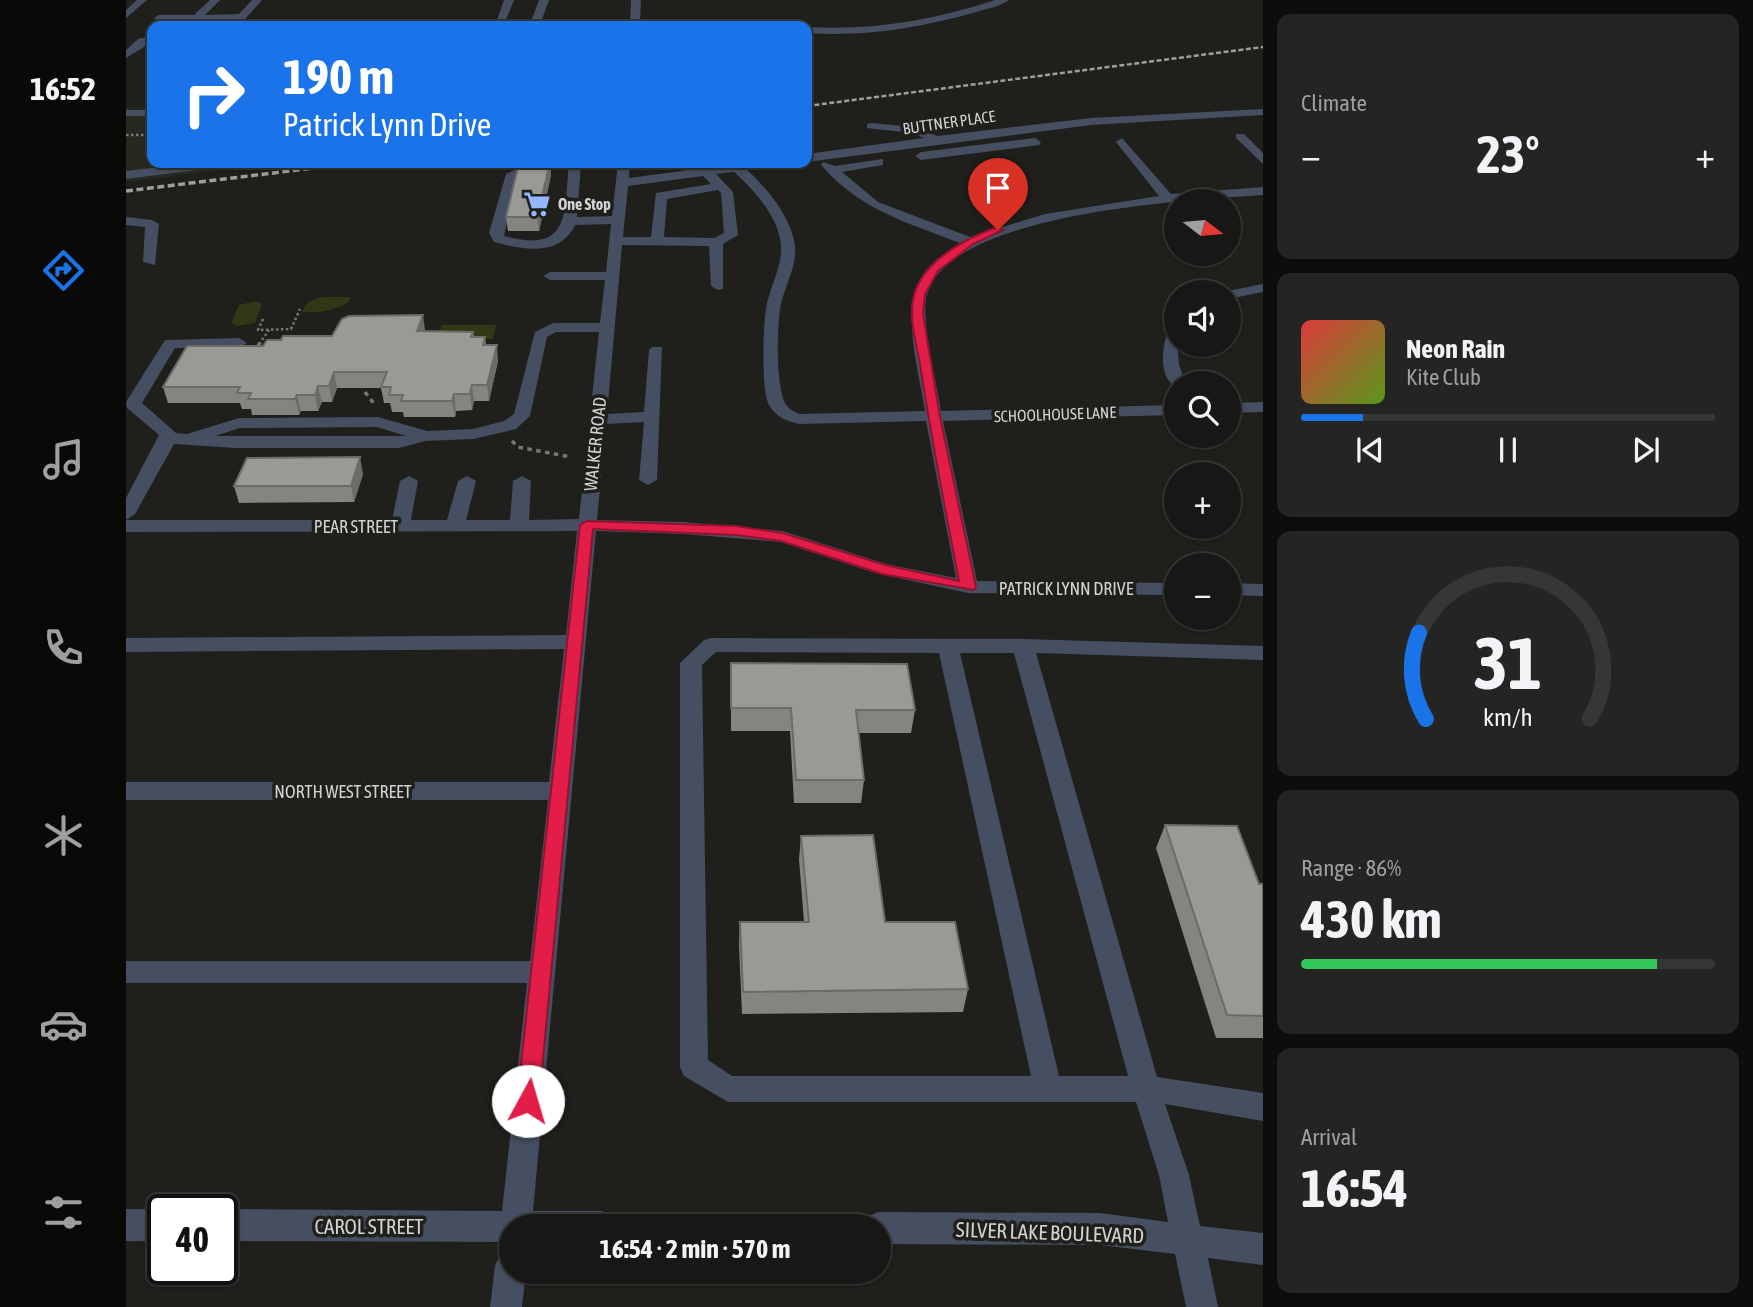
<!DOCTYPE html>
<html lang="en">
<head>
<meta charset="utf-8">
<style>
  body { margin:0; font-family:"Asap Condensed",sans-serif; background:#242422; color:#f1f3f6; height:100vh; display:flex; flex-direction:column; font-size:26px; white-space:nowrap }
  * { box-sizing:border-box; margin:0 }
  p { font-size:23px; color:#9e9fa0 }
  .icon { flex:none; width:38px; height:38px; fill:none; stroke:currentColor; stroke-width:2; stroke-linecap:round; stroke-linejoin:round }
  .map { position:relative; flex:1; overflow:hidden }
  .side { display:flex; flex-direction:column; gap:14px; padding:14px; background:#0d0d0c; width:490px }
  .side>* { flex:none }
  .hud { position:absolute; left:21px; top:21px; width:665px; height:147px; border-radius:14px; box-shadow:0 2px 5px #0004,0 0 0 2px #363634; background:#1a73e8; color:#fff; overflow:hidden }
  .needle { width:46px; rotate:106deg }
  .tools { position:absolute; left:1038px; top:189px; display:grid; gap:14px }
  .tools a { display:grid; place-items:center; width:77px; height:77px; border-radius:50%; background:#171715; box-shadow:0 2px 5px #0004,0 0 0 2px #363634; font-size:35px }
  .speed { position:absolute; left:21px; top:1194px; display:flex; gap:14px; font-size:35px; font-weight:700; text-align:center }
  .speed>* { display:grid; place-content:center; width:91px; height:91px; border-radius:50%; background:#171715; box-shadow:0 2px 5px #0004,0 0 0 2px #363634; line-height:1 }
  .speed .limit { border:4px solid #111; border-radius:10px; background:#fff; color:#111 }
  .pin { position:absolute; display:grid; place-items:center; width:60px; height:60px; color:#fff; margin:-72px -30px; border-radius:50% 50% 50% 0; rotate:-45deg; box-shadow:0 0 7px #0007 }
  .pin .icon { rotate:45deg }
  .me { position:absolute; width:77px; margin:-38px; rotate:6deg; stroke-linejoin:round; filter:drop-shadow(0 0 5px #0008) }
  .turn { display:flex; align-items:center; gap:24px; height:147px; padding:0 21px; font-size:32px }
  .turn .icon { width:91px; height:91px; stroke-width:2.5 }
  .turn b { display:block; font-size:49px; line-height:60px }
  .big { font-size:52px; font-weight:700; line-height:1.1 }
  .side .widget { flex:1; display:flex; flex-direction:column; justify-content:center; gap:10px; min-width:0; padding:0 24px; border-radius:14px; background:#242422 }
  .side .dial { align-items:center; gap:0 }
  .dial svg { height:182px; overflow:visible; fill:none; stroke:#363634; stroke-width:7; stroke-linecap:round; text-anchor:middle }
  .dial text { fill:#f1f3f6; stroke:none }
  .song { display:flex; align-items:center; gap:21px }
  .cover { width:84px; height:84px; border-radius:10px; background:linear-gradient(135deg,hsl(0 70% 55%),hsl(90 70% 35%)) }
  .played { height:7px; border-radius:4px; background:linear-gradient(90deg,#1a73e8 15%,#363634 15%) }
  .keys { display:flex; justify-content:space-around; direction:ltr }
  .heat { display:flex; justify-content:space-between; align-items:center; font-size:38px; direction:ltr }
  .charge { height:10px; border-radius:5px; background:linear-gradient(90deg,#34c759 86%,#363634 0) }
  .trip { position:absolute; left:373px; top:1214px; width:392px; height:70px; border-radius:35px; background:#171715; box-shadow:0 2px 5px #0004,0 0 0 2px #363634; font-weight:700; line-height:70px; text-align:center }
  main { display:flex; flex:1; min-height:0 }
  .dock { display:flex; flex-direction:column; width:126px; justify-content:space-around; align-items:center; background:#090908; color:#9e9fa0 }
  .dock .icon { width:49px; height:49px }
  .dock .current { color:#1a73e8 }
  .dock b { font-size:32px; color:#f1f3f6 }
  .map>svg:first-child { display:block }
</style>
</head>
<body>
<main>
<nav class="dock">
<b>16:52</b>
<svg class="icon current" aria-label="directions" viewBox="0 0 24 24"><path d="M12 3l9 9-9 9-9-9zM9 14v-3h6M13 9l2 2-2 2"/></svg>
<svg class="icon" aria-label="music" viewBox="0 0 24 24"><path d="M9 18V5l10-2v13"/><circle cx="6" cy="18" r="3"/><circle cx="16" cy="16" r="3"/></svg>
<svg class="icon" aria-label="phone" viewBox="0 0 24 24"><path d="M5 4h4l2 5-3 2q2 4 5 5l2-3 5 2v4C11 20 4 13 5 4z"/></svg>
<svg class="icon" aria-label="climate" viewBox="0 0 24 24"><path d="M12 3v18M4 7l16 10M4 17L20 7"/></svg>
<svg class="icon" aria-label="car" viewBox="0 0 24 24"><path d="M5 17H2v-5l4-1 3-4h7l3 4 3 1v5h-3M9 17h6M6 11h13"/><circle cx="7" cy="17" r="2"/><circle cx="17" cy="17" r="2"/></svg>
<svg class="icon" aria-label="filters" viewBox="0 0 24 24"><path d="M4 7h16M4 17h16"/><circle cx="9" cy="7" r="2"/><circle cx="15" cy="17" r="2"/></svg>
</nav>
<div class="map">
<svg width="1137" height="1307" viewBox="0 0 1137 1307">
  <rect width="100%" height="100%" fill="#1f1f1c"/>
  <polygon fill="#272920" points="0,107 26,108 26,163 158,163 0,182"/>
  <g fill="#313816">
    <path d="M224 297 223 302C207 311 194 313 176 312 183 292 206 298 224 297Z"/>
    <polygon points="130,301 136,304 129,323 111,326 105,323 113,305"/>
    <polygon points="316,325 370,325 367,339 344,339 309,346"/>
  </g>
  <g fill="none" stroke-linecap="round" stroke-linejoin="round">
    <g stroke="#767774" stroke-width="2.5" stroke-dasharray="2.5 2.5" stroke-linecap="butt">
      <polyline points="0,135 26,135"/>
      <polyline points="137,319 132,330 165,329 174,309"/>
      <polyline points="136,340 143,330"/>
    </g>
    <g stroke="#767774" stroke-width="3.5" stroke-dasharray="4.5 4.5" stroke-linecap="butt">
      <polyline points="132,346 137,338"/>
      <polyline points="239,392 249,405"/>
      <polyline points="386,441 392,447 445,457"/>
    </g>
    <g fill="#454f61" fill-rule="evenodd">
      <polygon points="11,0 21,0 0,18 0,10"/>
      <polygon points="84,0 94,0 79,15 113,14 126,0 136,0 113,26 103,26 108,20 33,21 28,18 33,15 68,15"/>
      <polygon points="378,0 388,0 379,22 405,22 413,0 423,0 415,22 504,23 505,0 515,0 514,23 638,23 643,26 369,26"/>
      <path d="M869 0H883C873 7 859 9 847 13 792 28 738 37 681 33V27C746 31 807 20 869 0Z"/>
      <polygon points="26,36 26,42 0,58 0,50 12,39"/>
      <polygon points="1137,109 1137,115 965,125 681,162 681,154 798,138 786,133 741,128 741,124 745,123 788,127 811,136 965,118"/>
      <rect x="0" y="110" width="26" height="6"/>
      <polygon points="1110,134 1118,134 1137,153 1137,164 1110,138"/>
      <polygon points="909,138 915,142 913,145 795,160 789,156 795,152"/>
      <path d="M996 138 1045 194 1137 187V195C1064 200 825 212 801 294 794 319 811 383 815 411L1050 405V415L817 421 851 581 1050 583V595L842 593 749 573 655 542 558 534 470 531 407 1211H476L487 1216 492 1227H385V1242L96 1241V1209L376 1211 401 983H0V961H404L422 800H0V782H423L438 649 0 652V638L440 635 451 531 0 532V520H266L274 481 283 476 292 481 285 520H321L332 481 341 476 350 481 340 520H384L387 481 396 476 405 481 403 520 453 519 473 332H430L421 337 404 416 390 429 347 439 299 441 273 448H109L48 444 9 514 0 520V498L33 435 1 408 0 402 39 340 113 338 121 343 113 348H49L16 403 50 433 61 434 113 418 252 417 301 431 347 429 378 421 388 414 409 332 427 323H474L479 280H424L417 276 424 272H480L485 224 449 225C434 257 397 250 368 242L363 233 380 174 403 163H455L451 217 486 216 492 163H504L503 178 570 169 571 164 575 163 583 168 652 163 646 167 621 170C641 188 666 218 669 246 671 268 657 289 654 309 651 332 650 379 658 401 661 408 667 412 674 414L799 411C793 369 770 299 804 266 812 257 824 250 834 243 780 222 734 210 695 165L697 162 709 166 757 159V165L716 172 752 202 844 237 919 214 1033 196 990 142ZM443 163C438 214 445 254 378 236L390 179 406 170ZM608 172C628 190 654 218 655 247 656 268 643 288 640 309 637 327 635 390 643 405 650 417 660 421 673 424L800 421 830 578 760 564 657 531 558 522 471 520 480 424 518 422 513 480 522 485 531 480 536 347H526L523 350 518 412 481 414 496 245 583 246 585 286 592 290 597 289V244L612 235 607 192 590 174ZM577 176 585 184 530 193 525 237H497L502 186ZM592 190 595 193 598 233 588 238 538 237 541 199ZM251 427 280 436H89L114 428Z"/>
      <polygon points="69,163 102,163 96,167 0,179 0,171"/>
      <polygon points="0,217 26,220 33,224 29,265 17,262 19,227 0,225"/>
      <polygon points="1137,284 1137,292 1102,299 1102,292 1097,292"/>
      <path d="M1050 326 1053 365 1060 383H1050V387C1032 377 1036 347 1042 331Z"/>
      <polygon points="1137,402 1137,412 1102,413 1102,403"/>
      <polygon points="1102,583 1137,584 1137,596 1102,595"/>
      <path d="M585 638 897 639 1137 646V660L910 653 1031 1077 1137 1093V1121L1039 1104 1063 1175 1074 1226 1137 1233V1265L1082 1258 1092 1307H1060L1049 1254 974 1245 752 1244V1227H737L741 1217 752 1212 974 1213 1042 1222 1033 1175 1010 1102H602L558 1076 554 1067V663L578 640ZM590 652 813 653 905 1076H606L582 1060 576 665ZM834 653H888L1002 1076H933Z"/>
      <rect x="0" y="1209" width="37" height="32"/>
      <polygon points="385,1250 385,1272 400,1272 396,1307 364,1307 369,1266 374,1255"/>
    </g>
    <polyline stroke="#9e9f9c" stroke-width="2.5" stroke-dasharray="5 2.5" stroke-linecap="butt" points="681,106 1137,47"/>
    <polyline stroke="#9e9f9c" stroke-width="3.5" stroke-dasharray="7 3.5" stroke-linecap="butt" points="0,191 229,163"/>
  </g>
  <g fill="#848481">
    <polygon points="399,163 424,163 425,175 413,231 382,231 380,217"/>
    <polygon points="299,330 298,332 347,332 348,337 359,337 360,345 372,361 363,401 348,401 346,410 330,411 329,417 278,417 277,412 266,412 264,403 258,403 255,388 211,388 206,402 196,402 192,411 175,411 173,415 126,415 125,409 116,409 114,403 42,403 37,387 155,340"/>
    <polygon points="237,474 228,502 113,503 108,486"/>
    <polygon points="605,663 789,710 785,733 733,733 738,780 735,803 668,803 664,731 605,731"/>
    <polygon points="1039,825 1133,884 1137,884 1137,1038 1090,1038 1030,848"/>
    <polygon points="675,836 759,922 842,989 837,1012 616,1014 613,945 614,922 678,922 673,859"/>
  </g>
  <g fill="#6b6c69">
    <polygon points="424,163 425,175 413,231 411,217"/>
    <polygon points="297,315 299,330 293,347 291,331"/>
    <polygon points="371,345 372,361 363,401 361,385"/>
    <polygon points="208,372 211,388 206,402 203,386"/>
    <polygon points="346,385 348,401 346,410 344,394"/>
    <polygon points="192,386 196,402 192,411 189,395"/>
    <polygon points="328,394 330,411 329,417 326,401"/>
    <polygon points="171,395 175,411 173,415 169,399"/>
    <polygon points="234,457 237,474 228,502 225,486"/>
  </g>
  <g fill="#999a96" stroke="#6b6c69" stroke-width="2">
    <polygon points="399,163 424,163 411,217 380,217 392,167"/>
    <polygon points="297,315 291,331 347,332 345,337 359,337 357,345 371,345 361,385 346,385 344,394 328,394 326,401 275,401 277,395 263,395 265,387 255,387 261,372 208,372 203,386 192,386 189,395 171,395 169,399 122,399 125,393 111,393 114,387 37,387 61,346 137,346 141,340 155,340 157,336 206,336 216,319 223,316"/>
    <polygon points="234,457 225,486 108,486 121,458"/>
    <polygon points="605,663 781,664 789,710 730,710 738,780 670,780 665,708 605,708"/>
    <polygon points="1039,825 1111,826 1133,884 1137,884 1137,1016 1101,1015"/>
    <polygon points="747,835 759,922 829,922 842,989 617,992 614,922 683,922 675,836"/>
  </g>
  <path fill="#e11d48" stroke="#92132f" stroke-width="2" d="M868 228 877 230 847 244 812 271 799 294 797 314 814 417 850 587 848 590 756 574 655 541 610 535 467 529 413 1101 410 1108 402 1111 395 1108 391 1101 454 525 461 521 610 526 657 533 759 565 833 581C819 508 805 437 794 364 790 342 782 316 788 295 798 260 837 240 868 228Z"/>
  <defs>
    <symbol id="supermarket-bare" viewBox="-9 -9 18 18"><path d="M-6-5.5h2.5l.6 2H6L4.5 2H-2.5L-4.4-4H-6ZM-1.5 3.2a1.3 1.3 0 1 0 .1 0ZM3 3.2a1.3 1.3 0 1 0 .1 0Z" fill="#94b7fd" stroke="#1f1f1c" stroke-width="2.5" paint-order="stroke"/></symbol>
  </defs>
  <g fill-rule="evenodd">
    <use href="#supermarket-bare" x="392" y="185" width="38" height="38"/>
  </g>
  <g text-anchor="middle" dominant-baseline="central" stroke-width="7" stroke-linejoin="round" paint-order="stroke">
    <g font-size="16" fill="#d2d3d1" stroke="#1f1f1c">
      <text transform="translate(823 122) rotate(-8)">BUTTNER PLACE</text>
      <text transform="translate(929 414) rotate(-2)">SCHOOLHOUSE LANE</text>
    </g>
    <g font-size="16" font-weight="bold" fill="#d2d3d1" stroke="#1f1f1c" text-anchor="start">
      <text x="432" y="204">One Stop</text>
    </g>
    <g font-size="18" fill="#d2d3d1" stroke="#1f1f1c">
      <text transform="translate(469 444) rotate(-84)">WALKER ROAD</text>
      <text x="230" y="526">PEAR STREET</text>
      <text x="940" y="588">PATRICK LYNN DRIVE</text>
      <text x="217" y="791">NORTH WEST STREET</text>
    </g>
    <g font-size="21" fill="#d2d3d1" stroke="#1f1f1c">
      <text x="243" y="1226">CAROL STREET</text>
      <text transform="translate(924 1232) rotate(2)">SILVER LAKE BOULEVARD</text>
    </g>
  </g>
</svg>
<div class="tools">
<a><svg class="needle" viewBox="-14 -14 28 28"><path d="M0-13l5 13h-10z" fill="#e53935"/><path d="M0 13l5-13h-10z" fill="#9e9fa0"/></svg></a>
<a><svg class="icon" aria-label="sound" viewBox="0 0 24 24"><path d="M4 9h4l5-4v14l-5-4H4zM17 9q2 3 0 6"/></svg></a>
<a><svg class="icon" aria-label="search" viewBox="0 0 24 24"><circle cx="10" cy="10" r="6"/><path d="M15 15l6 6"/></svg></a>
<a>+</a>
<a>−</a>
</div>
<div class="speed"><div class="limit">40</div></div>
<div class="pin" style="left:872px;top:230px;background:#d93025"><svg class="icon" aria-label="arrive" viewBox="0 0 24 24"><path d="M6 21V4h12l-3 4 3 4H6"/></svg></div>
<svg class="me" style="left:402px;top:1101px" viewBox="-20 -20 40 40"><circle r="19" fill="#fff"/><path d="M0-13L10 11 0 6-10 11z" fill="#e11d48"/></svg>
<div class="trip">16:54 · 2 min · 570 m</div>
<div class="hud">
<div class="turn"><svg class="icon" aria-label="right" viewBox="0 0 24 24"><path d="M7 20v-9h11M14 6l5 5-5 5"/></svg><div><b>190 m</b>Patrick Lynn Drive</div></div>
</div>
</div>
<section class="side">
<div class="widget"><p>Climate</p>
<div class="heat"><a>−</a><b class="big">23°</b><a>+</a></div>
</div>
<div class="widget">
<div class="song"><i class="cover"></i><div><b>Neon Rain</b><p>Kite Club</p></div></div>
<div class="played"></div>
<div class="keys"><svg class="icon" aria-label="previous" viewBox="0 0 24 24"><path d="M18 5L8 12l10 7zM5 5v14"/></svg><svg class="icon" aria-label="pause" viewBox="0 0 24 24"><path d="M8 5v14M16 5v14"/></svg><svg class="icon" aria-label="next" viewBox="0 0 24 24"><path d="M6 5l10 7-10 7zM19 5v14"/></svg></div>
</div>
<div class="widget dial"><svg viewBox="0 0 100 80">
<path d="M14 69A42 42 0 1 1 86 69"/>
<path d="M14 69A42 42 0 0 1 11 31" stroke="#1a73e8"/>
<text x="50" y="56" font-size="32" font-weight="700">31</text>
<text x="50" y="72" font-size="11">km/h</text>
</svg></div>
<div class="widget"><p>Range · 86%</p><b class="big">430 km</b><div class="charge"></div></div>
<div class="widget"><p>Arrival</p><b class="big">16:54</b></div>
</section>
</main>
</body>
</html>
